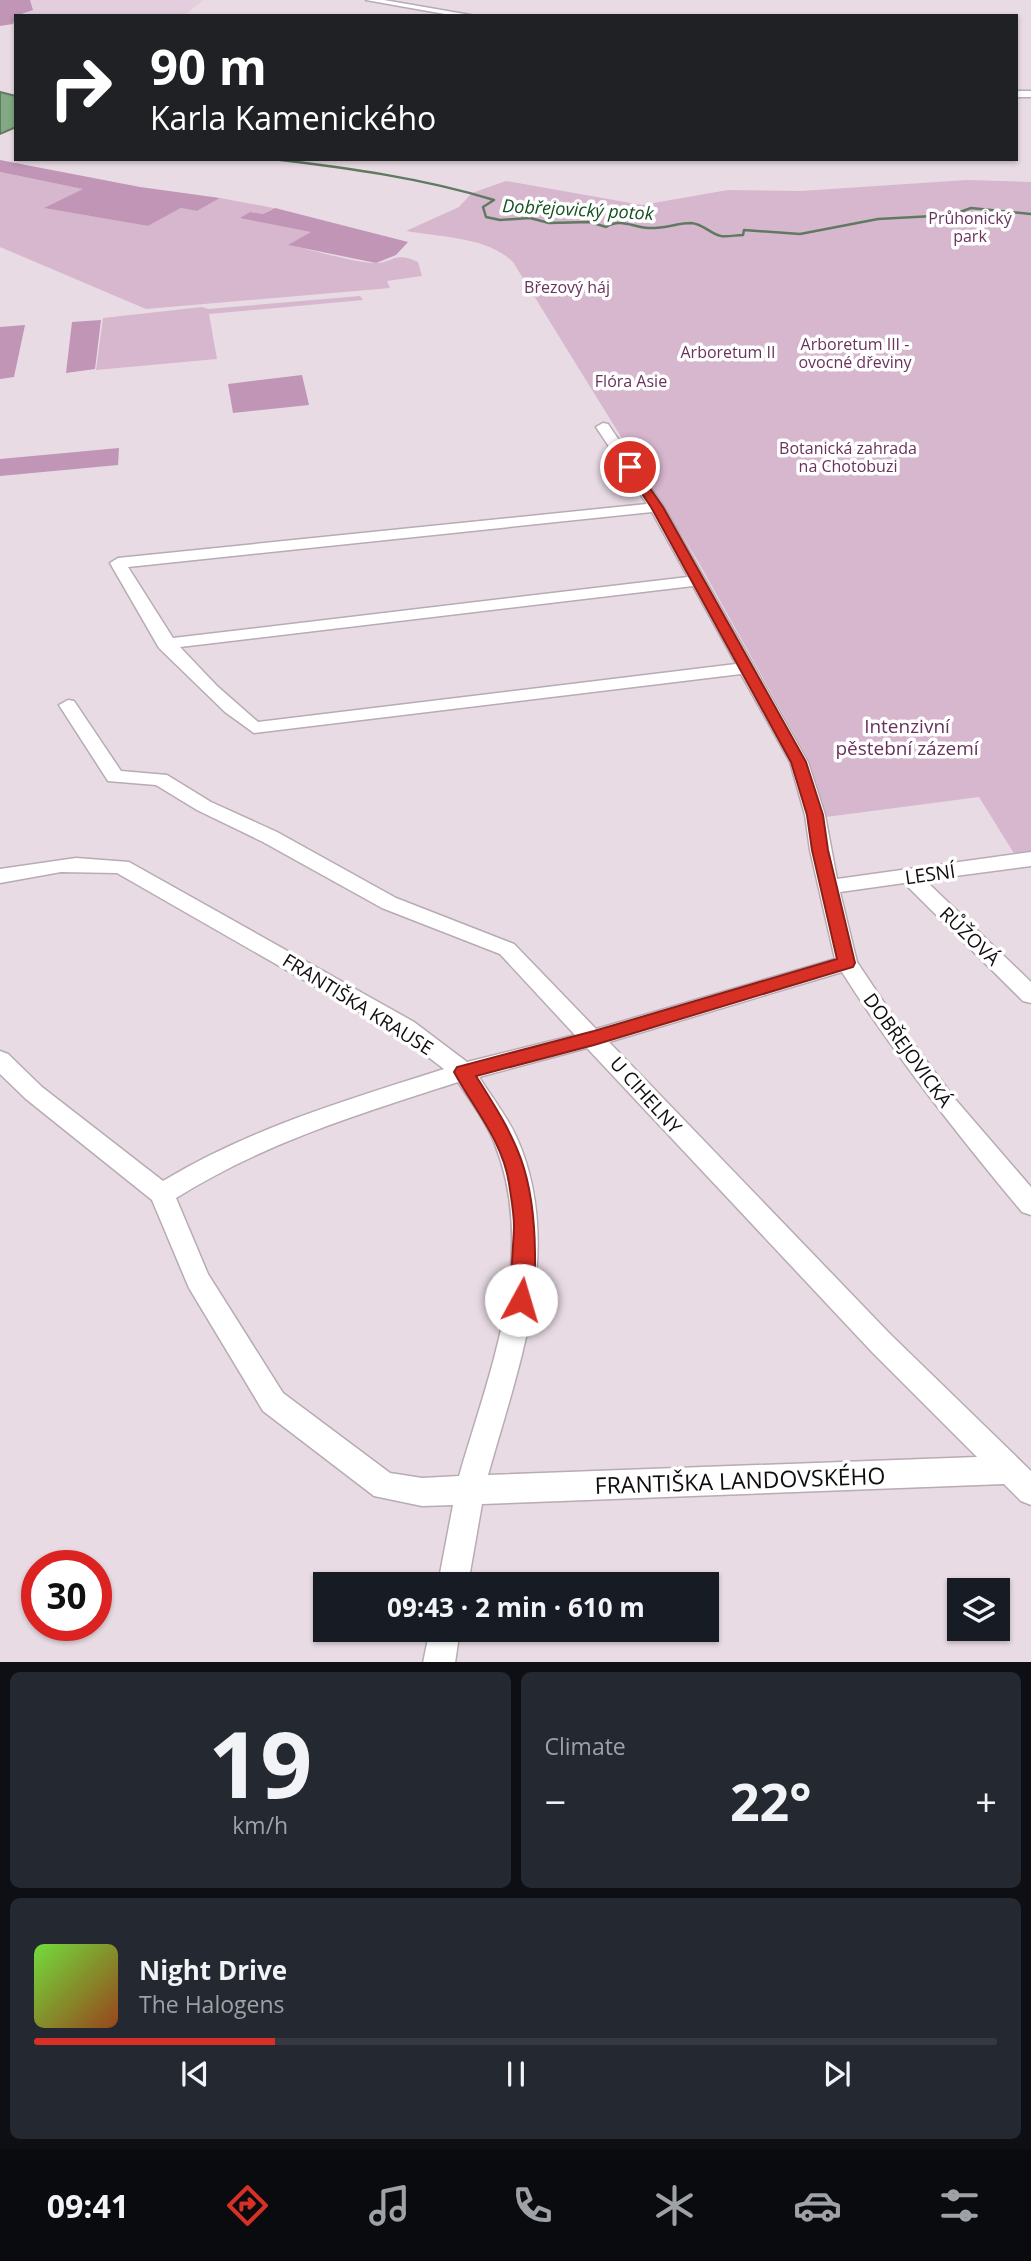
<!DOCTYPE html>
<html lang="en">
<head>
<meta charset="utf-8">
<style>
  body { margin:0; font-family:"Open Sans",sans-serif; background:#242831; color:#f1f3f6; height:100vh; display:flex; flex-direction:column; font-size:26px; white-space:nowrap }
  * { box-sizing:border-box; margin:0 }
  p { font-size:23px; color:#9ea1a6 }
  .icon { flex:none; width:38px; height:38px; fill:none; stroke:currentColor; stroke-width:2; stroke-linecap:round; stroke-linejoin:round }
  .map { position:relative; height:1662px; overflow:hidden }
  .side { display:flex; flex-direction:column; gap:10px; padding:10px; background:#0d0f14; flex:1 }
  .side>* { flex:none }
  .guide { position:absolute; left:14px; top:14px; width:1004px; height:147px; border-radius:0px; box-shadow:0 2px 5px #0004; background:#202124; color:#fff; overflow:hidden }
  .buttons { position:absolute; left:947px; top:1578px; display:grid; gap:14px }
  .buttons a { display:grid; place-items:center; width:63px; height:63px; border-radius:0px; background:#171b24; box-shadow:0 2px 5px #0004; font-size:35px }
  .speed { position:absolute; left:21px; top:1550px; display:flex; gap:14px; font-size:35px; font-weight:700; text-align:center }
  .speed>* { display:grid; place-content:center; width:91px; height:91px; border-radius:50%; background:#171b24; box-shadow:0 2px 5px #0004; line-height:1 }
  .speed .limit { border:10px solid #d22; background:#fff; color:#111 }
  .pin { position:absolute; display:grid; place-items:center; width:60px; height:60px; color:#fff; margin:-30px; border:4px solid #fff; border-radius:50%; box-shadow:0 2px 7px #0007 }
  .me { position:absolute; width:77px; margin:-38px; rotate:6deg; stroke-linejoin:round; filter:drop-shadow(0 0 5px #0008) }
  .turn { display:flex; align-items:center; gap:24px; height:147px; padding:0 21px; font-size:32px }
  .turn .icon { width:91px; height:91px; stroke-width:2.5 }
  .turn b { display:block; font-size:49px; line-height:60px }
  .big { font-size:52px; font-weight:700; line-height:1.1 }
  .side .card { flex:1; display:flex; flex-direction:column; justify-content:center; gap:10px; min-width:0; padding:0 24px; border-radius:10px; background:#242831 }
  .side .dial { align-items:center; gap:0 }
  .dial b { font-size:91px; line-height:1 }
  .song { display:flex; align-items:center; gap:21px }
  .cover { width:84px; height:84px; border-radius:10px; background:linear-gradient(135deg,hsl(100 70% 55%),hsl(20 70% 35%)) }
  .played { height:7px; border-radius:4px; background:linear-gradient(90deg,#d93025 25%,#363941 25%) }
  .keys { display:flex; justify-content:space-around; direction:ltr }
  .heat { display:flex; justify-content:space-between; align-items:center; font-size:38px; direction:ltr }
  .side .tiles { flex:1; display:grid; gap:10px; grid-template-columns:1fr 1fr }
  .card:last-child { grid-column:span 2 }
  .trip { position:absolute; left:313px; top:1572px; width:406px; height:70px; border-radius:0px; background:#171b24; box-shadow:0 2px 5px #0004; font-weight:700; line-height:70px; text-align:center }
  .menu { display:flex; height:112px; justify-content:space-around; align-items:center; background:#090b0e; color:#9ea1a6 }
  .menu .icon { width:49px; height:49px }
  .menu .on { color:#d93025 }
  .menu b { font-size:32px; color:#f1f3f6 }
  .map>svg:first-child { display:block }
</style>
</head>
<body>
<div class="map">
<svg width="1031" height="1663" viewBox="0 0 1031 1663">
  <rect width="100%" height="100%" fill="#e8dbe4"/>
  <polygon fill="#e2cedc" points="30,0 203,0 184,16 21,16 32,10"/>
  <g fill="#d7b7ce">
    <path d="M0 172 84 189 45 208 148 226 181 208 197 211 220 198 274 208 263 214 250 212 313 232 289 245C307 249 361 264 376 263 394 262 395 251 418 262L422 276 387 281 390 288 146 309 0 247Z"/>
    <path d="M967 180 1031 182V853L1015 855 979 797 826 817 807 757 699 563 513 262C488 237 440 237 406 231L459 207 472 193 506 181 642 205 728 190 801 191Z"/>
    <polygon points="360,296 363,300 209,314 217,359 96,370 103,318 202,307 208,309"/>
  </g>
  <g fill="#c195b5">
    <polygon points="0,0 30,0 33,10 16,16 13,24 0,26"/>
    <polygon points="0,160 140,187 220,198 197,211 181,208 148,226 44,208 83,189 0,172"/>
    <polygon points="275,208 408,242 396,255 376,263 288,245 311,232 240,218 250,212 263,214"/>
    <polygon points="101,320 95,369 66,373 72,322"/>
    <polygon points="25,325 14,377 0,379 0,327"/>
    <polygon points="302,375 309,405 233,413 228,384"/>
    <polygon points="119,448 118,465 0,476 0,459"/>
  </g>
  <polygon fill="#82a984" stroke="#607a61" stroke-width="2" points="0,92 16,96 16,127 0,134"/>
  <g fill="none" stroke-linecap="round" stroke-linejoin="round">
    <path stroke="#607a61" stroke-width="2.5" d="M273 159C348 168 422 178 494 200L483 207 486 217 500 220 530 218 549 223 590 222 606 227C620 218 633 227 648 228 663 229 678 223 691 223 704 224 710 234 721 236 728 237 736 235 743 235L744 230 800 234 878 219 952 215 971 208 1031 214"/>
    <defs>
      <g id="minor">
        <polygon points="366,0 384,0 476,16 456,16"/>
        <rect x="1017" y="91" width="14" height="6"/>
        <path d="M603 423 608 424 664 507 808 762 825 815 837 879 1031 852V866L925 880 1031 982V1003L1023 1001 904 883 840 892 857 962 895 1019 955 1099 1031 1187V1215L1022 1212C958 1135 896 1057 842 972L609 1042 890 1334 1031 1471V1505L1021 1501 1004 1484 482 1504 468 1584H438L453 1505 422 1506 374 1496 263 1411 189 1288 152 1200 26 1099 0 1074V1051L8 1054 42 1087 163 1181C251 1128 347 1100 444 1069L398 1034 117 873 61 872 0 883V869L76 858 129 862 414 1022 467 1062 575 1035 500 954 382 908 263 842 197 810 156 785 108 781 59 705 68 700 74 701 121 771 167 775 211 802 277 832 396 898 514 944 596 1029 835 959 810 850 805 815 790 762 741 674 254 733 225 712 159 648 110 563 118 558 647 504 596 427ZM652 512 688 577 173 638 128 567ZM693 586 736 664 258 722 217 686 180 647ZM587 1048 872 1352 977 1457 488 1475C518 1367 566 1246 516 1136 506 1115 491 1096 479 1077ZM458 1082C470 1101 486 1121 494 1142 539 1252 490 1369 459 1476L422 1478 390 1473 283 1393 208 1274 176 1198C266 1142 359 1114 458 1082Z"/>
        <polygon points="430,1629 460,1629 455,1663 423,1663"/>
      </g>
    </defs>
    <use href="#minor" stroke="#b7abb4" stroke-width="3"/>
    <use href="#minor" fill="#fff" fill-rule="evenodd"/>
  </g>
  <path fill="#d93025" stroke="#8d1f18" stroke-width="2" d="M626 465H634L663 507 806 762 823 815 828 850 855 963 853 967 594 1045 476 1076C518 1142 534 1172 535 1253 535 1271 536 1290 528 1306L521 1309 513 1306C508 1296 514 1242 514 1226 514 1212 511 1197 509 1183 502 1140 474 1109 454 1072L457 1067 594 1031 837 959 812 850 807 815 791 762 651 507 624 467Z"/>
  <g text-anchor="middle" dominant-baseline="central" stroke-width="7" stroke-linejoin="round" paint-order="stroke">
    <g font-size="16" fill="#69325d" stroke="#fff">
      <text x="970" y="218">Průhonický<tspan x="970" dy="18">park</tspan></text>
      <text x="567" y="287">Březový háj</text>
      <text x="855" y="344">Arboretum III -<tspan x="855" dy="18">ovocné dřeviny</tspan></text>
      <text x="728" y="352">Arboretum II</text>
      <text x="631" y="381">Flóra Asie</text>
      <text x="848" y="448">Botanická zahrada<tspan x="848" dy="18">na Chotobuzi</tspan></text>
    </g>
    <g font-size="18" font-style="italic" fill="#165020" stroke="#fff">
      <text transform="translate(578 209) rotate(3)">Dobřejovický potok</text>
    </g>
    <g font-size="19" fill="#69325d" stroke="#fff">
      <text x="907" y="726">Intenzivní<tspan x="907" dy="22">pěstební zázemí</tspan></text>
    </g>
    <g font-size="19" fill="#100c0f" stroke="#fff">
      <text transform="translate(930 874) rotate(-8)">LESNÍ</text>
      <text transform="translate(970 936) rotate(44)">RŮŽOVÁ</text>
      <text transform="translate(358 1004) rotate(32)">FRANTIŠKA KRAUSE</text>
      <text transform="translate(908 1050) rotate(54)">DOBŘEJOVICKÁ</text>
      <text transform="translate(646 1095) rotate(48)">U CIHELNY</text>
    </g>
    <g font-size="23" fill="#100c0f" stroke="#fff">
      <text transform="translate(740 1480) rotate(-2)">FRANTIŠKA LANDOVSKÉHO</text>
    </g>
  </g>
</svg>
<div class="buttons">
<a><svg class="icon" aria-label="layers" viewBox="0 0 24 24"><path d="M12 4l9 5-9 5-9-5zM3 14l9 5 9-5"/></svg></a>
</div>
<div class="speed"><div class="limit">30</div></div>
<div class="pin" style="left:630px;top:467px;background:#d93025"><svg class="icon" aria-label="arrive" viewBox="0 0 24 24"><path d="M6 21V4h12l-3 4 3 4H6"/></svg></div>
<svg class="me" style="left:521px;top:1300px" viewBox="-20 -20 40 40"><circle r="19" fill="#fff"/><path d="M0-13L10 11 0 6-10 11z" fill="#d93025"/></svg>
<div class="trip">09:43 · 2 min · 610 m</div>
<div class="guide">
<div class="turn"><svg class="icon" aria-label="right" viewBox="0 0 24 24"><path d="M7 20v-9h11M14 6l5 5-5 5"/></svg><div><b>90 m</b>Karla Kamenického</div></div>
</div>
</div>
<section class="side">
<div class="tiles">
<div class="card dial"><b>19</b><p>km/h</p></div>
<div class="card"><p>Climate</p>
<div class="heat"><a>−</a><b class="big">22°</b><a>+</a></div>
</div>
<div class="card">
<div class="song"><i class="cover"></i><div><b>Night Drive</b><p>The Halogens</p></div></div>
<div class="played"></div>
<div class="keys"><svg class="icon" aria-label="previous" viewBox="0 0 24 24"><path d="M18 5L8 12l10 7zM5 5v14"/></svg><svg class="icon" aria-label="pause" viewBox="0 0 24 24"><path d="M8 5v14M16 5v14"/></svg><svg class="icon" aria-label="next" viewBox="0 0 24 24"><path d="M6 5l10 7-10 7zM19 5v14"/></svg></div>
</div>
</div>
</section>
<nav class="menu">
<b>09:41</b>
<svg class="icon on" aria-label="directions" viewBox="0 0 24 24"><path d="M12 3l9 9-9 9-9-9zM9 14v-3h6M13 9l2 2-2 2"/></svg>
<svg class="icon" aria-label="music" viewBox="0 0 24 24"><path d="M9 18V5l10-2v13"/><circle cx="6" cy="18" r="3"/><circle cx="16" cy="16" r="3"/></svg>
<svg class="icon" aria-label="phone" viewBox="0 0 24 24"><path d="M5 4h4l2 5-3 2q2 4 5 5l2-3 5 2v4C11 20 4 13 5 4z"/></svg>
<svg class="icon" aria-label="climate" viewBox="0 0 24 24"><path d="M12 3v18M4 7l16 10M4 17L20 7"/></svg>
<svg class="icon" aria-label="car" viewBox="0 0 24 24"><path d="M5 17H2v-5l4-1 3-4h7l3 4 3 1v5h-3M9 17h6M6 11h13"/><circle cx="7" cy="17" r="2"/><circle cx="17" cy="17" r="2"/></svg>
<svg class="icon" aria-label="filters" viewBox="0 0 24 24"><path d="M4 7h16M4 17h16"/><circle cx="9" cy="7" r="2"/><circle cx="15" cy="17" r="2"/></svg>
</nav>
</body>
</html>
